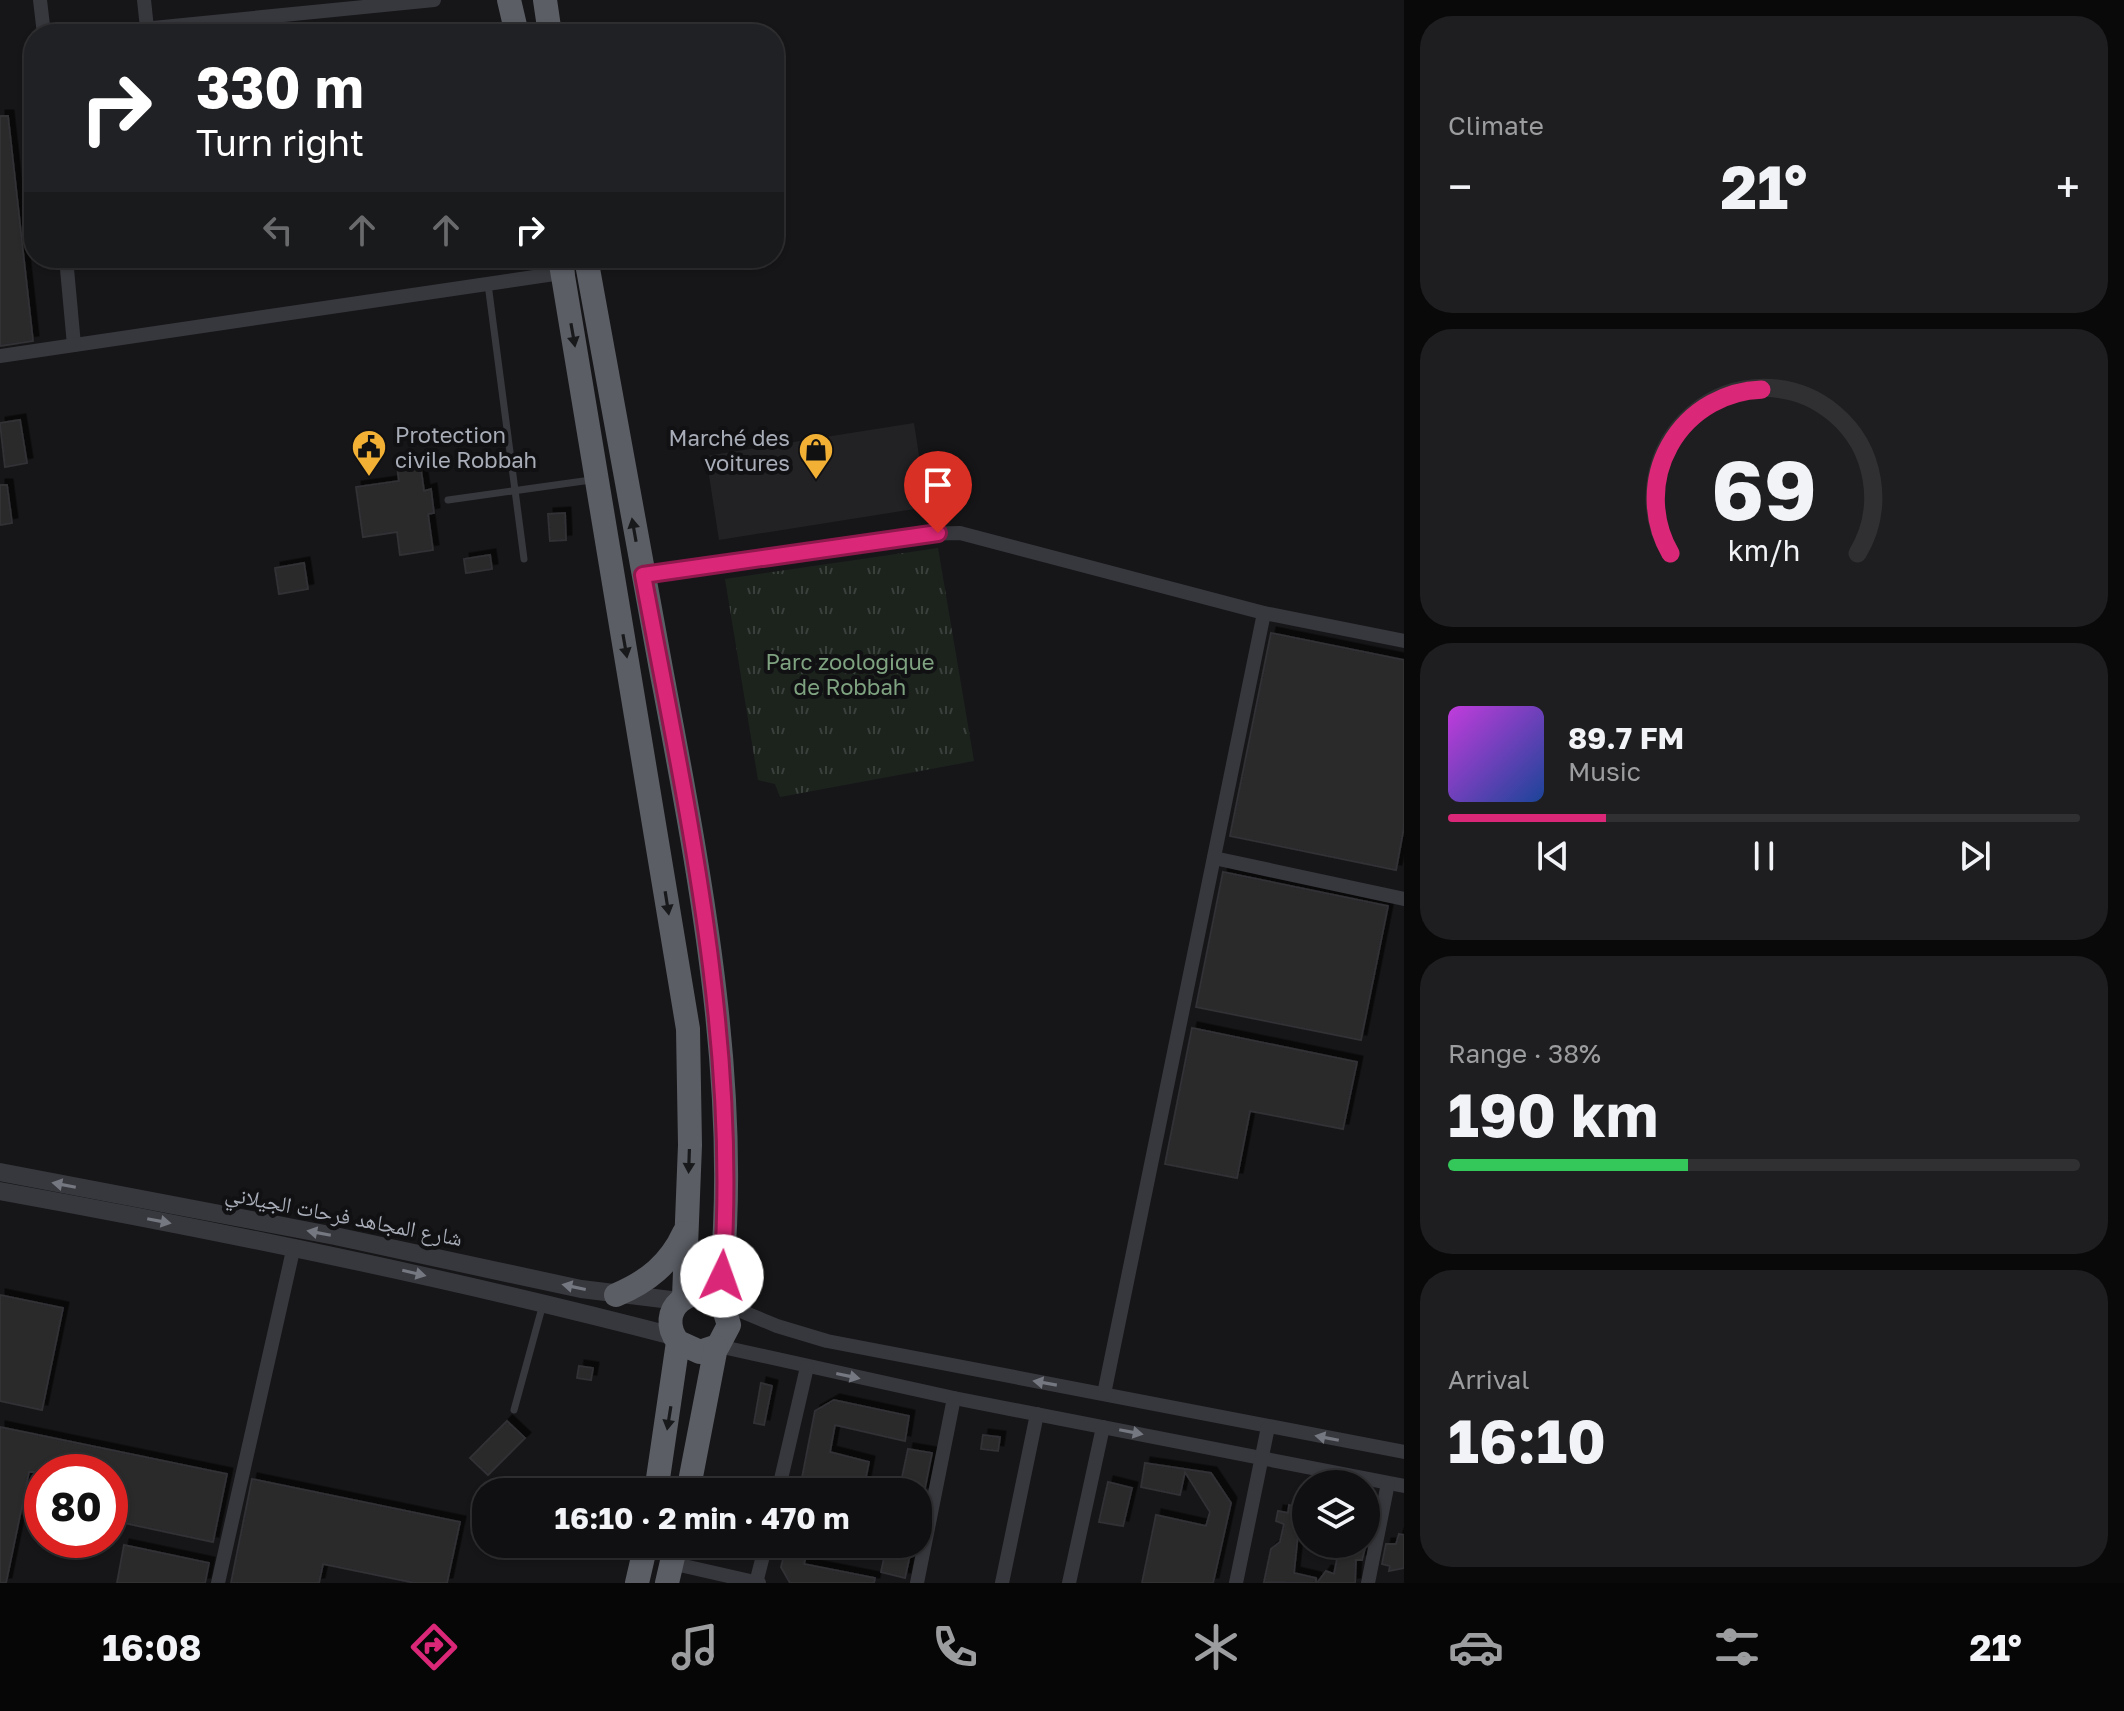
<!DOCTYPE html>
<html lang="en">
<head>
<meta charset="utf-8">
<style>
  body { margin:0; font-family:"Golos Text","Noto Naskh Arabic",sans-serif; background:#1e1e20; color:#f1f3f6; height:100vh; display:flex; flex-direction:column; font-size:30px; white-space:nowrap }
  * { box-sizing:border-box; margin:0 }
  p { font-size:26px; color:#9c9d9f }
  .icon { flex:none; width:44px; height:44px; fill:none; stroke:currentColor; stroke-width:2; stroke-linecap:round; stroke-linejoin:round }
  .map { position:relative; flex:1; overflow:hidden }
  .panel { display:flex; flex-direction:column; gap:16px; padding:16px; background:#09090a; width:720px }
  .panel>* { flex:none }
  .guide { position:absolute; left:24px; top:24px; width:760px; height:244px; border-radius:32px; box-shadow:0 2px 6px #0004,0 0 0 2px #303032; background:#202124; color:#fff; overflow:hidden }
  .buttons { position:absolute; left:1292px; top:1470px; display:grid; gap:16px }
  .buttons a { display:grid; place-items:center; width:88px; height:88px; border-radius:50%; background:#101012; box-shadow:0 2px 6px #0004,0 0 0 2px #303032; font-size:40px }
  .speed { position:absolute; left:24px; top:1454px; display:flex; gap:16px; font-size:40px; font-weight:700; text-align:center }
  .speed>* { display:grid; place-content:center; width:104px; height:104px; border-radius:50%; background:#101012; box-shadow:0 2px 6px #0004,0 0 0 2px #303032; line-height:1 }
  .speed .limit { border:12px solid #d22; background:#fff; color:#111 }
  .pin { position:absolute; display:grid; place-items:center; width:68px; height:68px; color:#fff; margin:-82px -34px; border-radius:50% 50% 50% 0; rotate:-45deg; box-shadow:0 0 8px #0007 }
  .pin .icon { rotate:45deg }
  .me { position:absolute; width:88px; margin:-44px; rotate:3deg; stroke-linejoin:round; filter:drop-shadow(0 0 6px #0008) }
  .turn { display:flex; align-items:center; gap:28px; height:168px; padding:0 40px; font-size:36px }
  .turn .icon { width:104px; height:104px; stroke-width:2.5 }
  .turn b { display:block; font-size:56px; line-height:68px }
  .lanes { display:flex; align-items:center; height:76px; padding:0 40px; background:#0003; justify-content:center; gap:40px; direction:ltr }
  .lanes .off { opacity:.35 }
  .big { font-size:60px; font-weight:700; line-height:1.1 }
  .panel .card { flex:1; display:flex; flex-direction:column; justify-content:center; gap:12px; min-width:0; padding:0 28px; border-radius:32px; background:#1e1e20 }
  .panel .dial { align-items:center; gap:0 }
  .dial svg { height:208px; overflow:visible; fill:none; stroke:#303032; stroke-width:7; stroke-linecap:round; text-anchor:middle }
  .dial text { fill:#f1f3f6; stroke:none }
  .song { display:flex; align-items:center; gap:24px }
  .cover { width:96px; height:96px; border-radius:12px; background:linear-gradient(135deg,hsl(290 70% 55%),hsl(220 70% 35%)) }
  .played { height:8px; border-radius:4px; background:linear-gradient(90deg,#db2777 25%,#303032 25%) }
  .keys { display:flex; justify-content:space-around; direction:ltr }
  .heat { display:flex; justify-content:space-between; align-items:center; font-size:44px; direction:ltr }
  .charge { height:12px; border-radius:6px; background:linear-gradient(90deg,#34c759 38%,#303032 0) }
  .trip { position:absolute; left:472px; top:1478px; width:460px; height:80px; border-radius:32px; background:#101012; box-shadow:0 2px 6px #0004,0 0 0 2px #303032; font-weight:700; line-height:80px; text-align:center }
  .tab-bar { display:flex; height:128px; justify-content:space-around; align-items:center; background:#060607; color:#9c9d9f }
  .tab-bar .icon { width:56px; height:56px }
  .tab-bar .active { color:#db2777 }
  .tab-bar b { font-size:36px; color:#f1f3f6 }
  main { display:flex; flex:1; min-height:0 }
  .map>svg:first-child { display:block }
</style>
</head>
<body>
<main>
<div class="map">
<svg width="1404" height="1583" viewBox="0 0 1404 1583">
  <defs>
    <pattern id="grass-tufts" width="24" height="20" patternUnits="userSpaceOnUse" patternTransform="scale(2)"><rect width="24" height="20" fill="#1c231d"/><path d="M3 7l-1-3M5 7V3M7 7l1-3M15 17l-1-3M17 17v-4M19 17l1-3" fill="none" stroke="#3a403c"/></pattern>
    <filter id="shadow"><feDropShadow dx="5.5" dy="-5.5" stdDeviation="0" flood-color="#0009"/></filter>
  </defs>
  <rect width="100%" height="100%" fill="#161618"/>
  <polygon fill="#222225" points="914,423 927,507 719,540 706,456"/>
  <polygon fill="url(#grass-tufts)" points="938,548 974,761 780,797 775,784 758,780 725,579"/>
  <g fill="#29292c" stroke="#303034" stroke-width="2" filter="url(#shadow)">
    <polygon points="0,116 8,116 33,341 0,346"/>
    <polygon points="20,420 27,463 5,467 0,423"/>
    <polygon points="420,463 424,491 431,489 434,513 428,514 433,550 400,555 397,532 363,537 356,487 399,481 397,466"/>
    <polygon points="0,485 7,485 12,523 0,525"/>
    <polygon points="565,513 566,540 550,541 548,514"/>
    <polygon points="490,555 492,569 466,573 464,559"/>
    <polygon points="304,563 308,589 279,594 275,568"/>
    <polygon points="1271,633 1404,660 1404,827 1396,870 1230,836"/>
    <polygon points="1223,872 1388,906 1361,1040 1196,1007"/>
    <polygon points="1192,1028 1357,1062 1343,1129 1250,1111 1237,1178 1165,1164"/>
    <polygon points="0,1295 63,1308 42,1410 0,1401"/>
    <polygon points="579,1366 593,1368 591,1380 577,1378"/>
    <polygon points="761,1383 772,1386 764,1425 754,1423"/>
    <polygon points="834,1400 909,1416 905,1441 835,1425 830,1452 869,1462 863,1492 800,1488 815,1411"/>
    <polygon points="507,1421 525,1438 488,1475 470,1458"/>
    <polygon points="0,1427 227,1474 213,1542 110,1520 110,1472 29,1472 6,1583 0,1583"/>
    <polygon points="983,1435 1000,1437 998,1451 981,1449"/>
    <polygon points="908,1449 932,1453 924,1493 900,1487"/>
    <polygon points="1145,1463 1211,1473 1231,1503 1213,1583 1142,1583 1156,1515 1206,1526 1210,1512 1185,1472 1180,1495 1141,1487"/>
    <polygon points="252,1479 460,1522 447,1583 415,1583 323,1564 319,1583 231,1583"/>
    <polygon points="1108,1482 1132,1488 1123,1526 1099,1522"/>
    <polygon points="1289,1505 1306,1510 1306,1535 1298,1534 1294,1573 1316,1578 1316,1583 1264,1582 1271,1549 1280,1542 1284,1524 1276,1521 1278,1511 1288,1513"/>
    <polygon points="1399,1534 1404,1535 1404,1568 1389,1571 1390,1566 1382,1564 1386,1544 1396,1544"/>
    <polygon points="787,1544 809,1544 804,1564 875,1578 874,1583 790,1583 781,1567"/>
    <polygon points="887,1544 912,1546 905,1578 881,1572"/>
    <polygon points="1340,1544 1366,1544 1362,1560 1356,1560 1355,1583 1317,1583 1326,1571 1334,1574"/>
    <polygon points="124,1545 209,1563 205,1583 117,1583"/>
  </g>
  <g fill="none" stroke-linecap="round" stroke-linejoin="round">
    <g stroke="#37383d" stroke-width="7">
      <polyline points="488,284 524,559"/>
      <polyline points="448,500 591,480"/>
      <polyline points="514,1410 543,1304"/>
    </g>
    <g stroke="#37383d" stroke-width="14">
      <polyline points="40,0 44,34"/>
      <polyline points="144,0 147,28"/>
      <polyline points="92,34 434,0"/>
      <polyline points="66,258 74,345"/>
      <polyline points="0,356 568,272"/>
      <polyline points="643,575 916,534 960,533 1264,613 1404,641"/>
      <polyline points="1214,858 1404,899"/>
      <polyline points="722,1303 777,1326 827,1341 1404,1452"/>
      <polyline points="718,1346 954,1398 1404,1486"/>
      <polyline points="1104,1394 1264,613"/>
      <polyline points="778,1492 807,1367"/>
      <polyline points="671,1563 759,1583"/>
      <polyline points="218,1583 294,1246"/>
      <polyline points="756,1583 766,1544"/>
      <polyline points="917,1583 954,1398"/>
      <polyline points="1002,1583 1037,1414"/>
      <polyline points="1069,1583 1103,1427"/>
      <polyline points="1236,1583 1268,1427"/>
      <polyline points="1368,1583 1388,1483"/>
    </g>
    <g stroke="#37383d" stroke-width="18">
      <polyline points="0,1172 335,1236 581,1289 679,1301"/>
      <path d="M0 1191C226 1232 451 1278 673 1336"/>
    </g>
    <g stroke="#5b5e65" stroke-width="24">
      <polyline points="509,0 517,34"/>
      <polyline points="545,0 550,34"/>
      <polyline points="560,258 688,1029 690,1145 684,1297"/>
      <path d="M586 258C610 395 635 532 661 669 699 870 744 1096 719 1300"/>
      <path d="M616 1295C647 1282 670 1264 684 1233"/>
      <path d="M656 1492 678 1342C654 1311 692 1278 722 1303L729 1325 718 1346 700 1352 678 1342"/>
      <polyline points="688,1492 716,1347"/>
      <polyline points="637,1583 646,1544"/>
      <polyline points="667,1583 676,1544"/>
    </g>
  </g>
  <defs><path id="oneway-solid" d="M-6-.8H1V-3.2L6.5 0L1 3.2V.8H-6Z" transform="scale(2)"/></defs>
  <g fill="#18191b">
    <use href="#oneway-solid" transform="translate(573 335) rotate(80)"/>
    <use href="#oneway-solid" transform="translate(634 530) rotate(-100)"/>
    <use href="#oneway-solid" transform="translate(625 646) rotate(80)"/>
    <use href="#oneway-solid" transform="translate(667 903) rotate(81)"/>
    <use href="#oneway-solid" transform="translate(689 1161) rotate(92)"/>
    <use href="#oneway-solid" transform="translate(669 1418) rotate(99)"/>
  </g>
  <g fill="#757881">
    <use href="#oneway-solid" transform="translate(64 1185) rotate(-169)"/>
    <use href="#oneway-solid" transform="translate(159 1221) rotate(11)"/>
    <use href="#oneway-solid" transform="translate(319 1233) rotate(-169)"/>
    <use href="#oneway-solid" transform="translate(414 1273) rotate(13)"/>
    <use href="#oneway-solid" transform="translate(574 1287) rotate(-168)"/>
    <use href="#oneway-solid" transform="translate(848 1376) rotate(12)"/>
    <use href="#oneway-solid" transform="translate(1045 1383) rotate(-170)"/>
    <use href="#oneway-solid" transform="translate(1131 1432) rotate(11)"/>
    <use href="#oneway-solid" transform="translate(1327 1438) rotate(-169)"/>
  </g>
  <g fill="none" stroke-linecap="round" stroke-linejoin="round">
    <defs>
      <path id="route" d="M722 1276C740 1041 686 805 643 575L938 533"/>
    </defs>
    <use href="#route" stroke="#8e194d" stroke-width="20"/>
    <use href="#route" stroke="#db2777" stroke-width="14"/>
  </g>
  <defs>
    <symbol id="civic-pin" viewBox="-11 -11 22 30"><path d="M0 17L-7.5 6A9.5 9.5 0 1 1 7.5 6Z" fill="#f2b134" stroke="#111113"/><path d="M-.6-6.5H3V-4.5H.6V-3L4-1V1h2V6H-6V1h2V-1L-.6-3ZM-1.2 2.5V6h2.4V2.5Z" fill="#111"/></symbol>
    <symbol id="shop-pin" viewBox="-11 -11 22 30"><path d="M0 17L-7.5 6A9.5 9.5 0 1 1 7.5 6Z" fill="#f2b134" stroke="#111113"/><path d="M-5-2.5h2.3a2.7 3.5 0 0 1 5.4 0H5L5.5 6h-11ZM-1.5-2.5h3a1.5 2.3 0 0 0-3 0Z" fill="#111"/></symbol>
  </defs>
  <g fill-rule="evenodd">
    <use href="#civic-pin" x="349" y="427" width="40" height="54"/>
    <use href="#shop-pin" x="796" y="430" width="40" height="54"/>
  </g>
  <g text-anchor="middle" dominant-baseline="central" stroke-width="8" stroke-linejoin="round" paint-order="stroke">
    <g font-size="22" fill="#a8adb8" stroke="#111113" text-anchor="start">
      <text x="395" y="434">Protection<tspan x="395" dy="25">civile Robbah</tspan></text>
      <text x="790" y="437" text-anchor="end">Marché des<tspan x="790" dy="25">voitures</tspan></text>
    </g>
    <g font-size="22" fill="#7fa381" stroke="#111113">
      <text x="850" y="661">Parc zoologique<tspan x="850" dy="25">de Robbah</tspan></text>
    </g>
    <g font-size="22" fill="#a8adb8" stroke="#111113">
      <text transform="translate(344 1215) rotate(11)">شارع المجاهد فرحات الجيلاني</text>
    </g>
  </g>
</svg>
<div class="buttons">
<a><svg class="icon" aria-label="layers" viewBox="0 0 24 24"><path d="M12 4l9 5-9 5-9-5zM3 14l9 5 9-5"/></svg></a>
</div>
<div class="speed"><div class="limit">80</div></div>
<div class="pin" style="left:938px;top:533px;background:#d93025"><svg class="icon" aria-label="arrive" viewBox="0 0 24 24"><path d="M6 21V4h12l-3 4 3 4H6"/></svg></div>
<svg class="me" style="left:722px;top:1276px" viewBox="-20 -20 40 40"><circle r="19" fill="#fff"/><path d="M0-13L10 11 0 6-10 11z" fill="#db2777"/></svg>
<div class="trip">16:10 · 2 min · 470 m</div>
<div class="guide">
<div class="turn"><svg class="icon" aria-label="right" viewBox="0 0 24 24"><path d="M7 20v-9h11M14 6l5 5-5 5"/></svg><div><b>330 m</b>Turn right</div></div>
<div class="lanes"><svg class="icon off" aria-label="left" viewBox="0 0 24 24"><path d="M17 20v-9H6M10 6l-5 5 5 5"/></svg><svg class="icon off" aria-label="ahead" viewBox="0 0 24 24"><path d="M12 20V5M6 11l6-6 6 6"/></svg><svg class="icon off" aria-label="ahead" viewBox="0 0 24 24"><path d="M12 20V5M6 11l6-6 6 6"/></svg><svg class="icon" aria-label="right" viewBox="0 0 24 24"><path d="M7 20v-9h11M14 6l5 5-5 5"/></svg></div>
</div>
</div>
<section class="panel">
<div class="card"><p>Climate</p>
<div class="heat"><a>−</a><b class="big">21°</b><a>+</a></div>
</div>
<div class="card dial"><svg viewBox="0 0 100 80">
<path d="M14 69A42 42 0 1 1 86 69"/>
<path d="M14 69A42 42 0 0 1 49 6" stroke="#db2777"/>
<text x="50" y="56" font-size="32" font-weight="700">69</text>
<text x="50" y="72" font-size="11">km/h</text>
</svg></div>
<div class="card">
<div class="song"><i class="cover"></i><div><b>89.7 FM</b><p>Music</p></div></div>
<div class="played"></div>
<div class="keys"><svg class="icon" aria-label="previous" viewBox="0 0 24 24"><path d="M18 5L8 12l10 7zM5 5v14"/></svg><svg class="icon" aria-label="pause" viewBox="0 0 24 24"><path d="M8 5v14M16 5v14"/></svg><svg class="icon" aria-label="next" viewBox="0 0 24 24"><path d="M6 5l10 7-10 7zM19 5v14"/></svg></div>
</div>
<div class="card"><p>Range · 38%</p><b class="big">190 km</b><div class="charge"></div></div>
<div class="card"><p>Arrival</p><b class="big">16:10</b></div>
</section>
</main>
<nav class="tab-bar">
<b>16:08</b>
<svg class="icon active" aria-label="directions" viewBox="0 0 24 24"><path d="M12 3l9 9-9 9-9-9zM9 14v-3h6M13 9l2 2-2 2"/></svg>
<svg class="icon" aria-label="music" viewBox="0 0 24 24"><path d="M9 18V5l10-2v13"/><circle cx="6" cy="18" r="3"/><circle cx="16" cy="16" r="3"/></svg>
<svg class="icon" aria-label="phone" viewBox="0 0 24 24"><path d="M5 4h4l2 5-3 2q2 4 5 5l2-3 5 2v4C11 20 4 13 5 4z"/></svg>
<svg class="icon" aria-label="climate" viewBox="0 0 24 24"><path d="M12 3v18M4 7l16 10M4 17L20 7"/></svg>
<svg class="icon" aria-label="car" viewBox="0 0 24 24"><path d="M5 17H2v-5l4-1 3-4h7l3 4 3 1v5h-3M9 17h6M6 11h13"/><circle cx="7" cy="17" r="2"/><circle cx="17" cy="17" r="2"/></svg>
<svg class="icon" aria-label="filters" viewBox="0 0 24 24"><path d="M4 7h16M4 17h16"/><circle cx="9" cy="7" r="2"/><circle cx="15" cy="17" r="2"/></svg>
<b>21°</b>
</nav>
</body>
</html>
